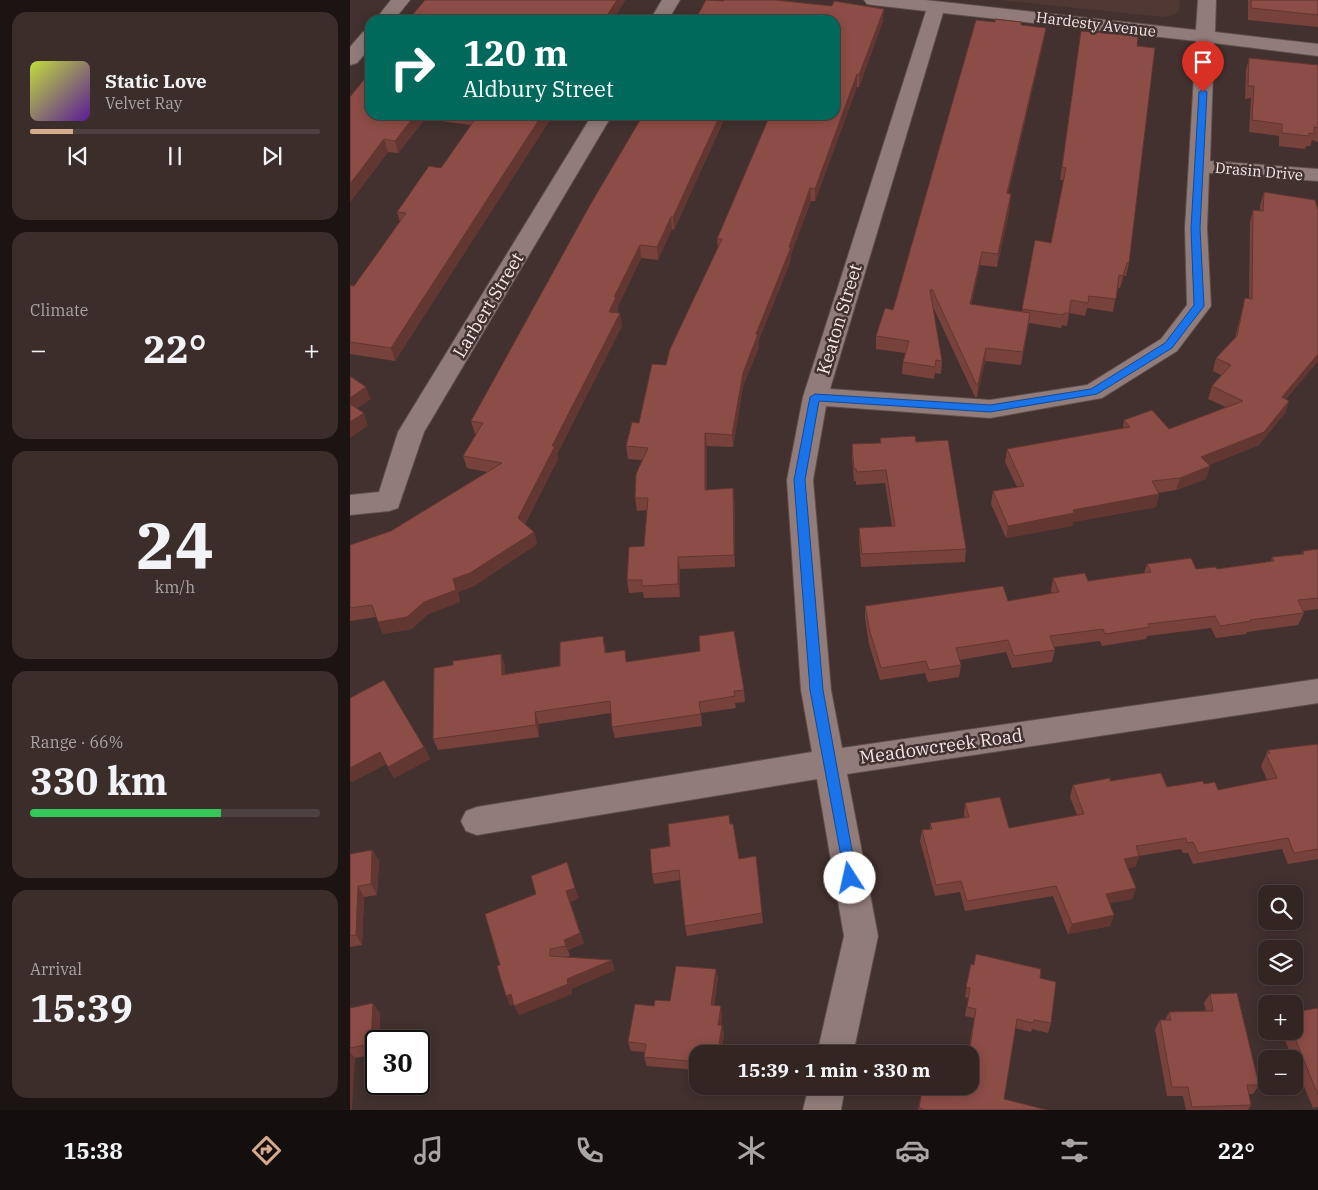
<!DOCTYPE html>
<html lang="en">
<head>
<meta charset="utf-8">
<style>
  body { margin:0; font-family:"IBM Plex Serif",serif; background:#3a2d2a; color:#f1f3f6; height:100vh; display:flex; flex-direction:column; font-size:19px; white-space:nowrap }
  * { box-sizing:border-box; margin:0 }
  p { font-size:16px; color:#a8a5a5 }
  .icon { flex:none; width:28px; height:28px; fill:none; stroke:currentColor; stroke-width:2; stroke-linecap:round; stroke-linejoin:round }
  .map { position:relative; flex:1; overflow:hidden }
  .sheet { display:flex; flex-direction:column; gap:12px; padding:12px; background:#1c1413; width:350px }
  .sheet>* { flex:none }
  .hud { position:absolute; left:15px; top:15px; width:475px; height:105px; border-radius:15px; box-shadow:0 2px 12px #0003,0 0 0 1px #4d4240; background:#00695c; color:#fff; overflow:hidden }
  .tools { position:absolute; left:908px; top:885px; display:grid; gap:10px }
  .tools a { display:grid; place-items:center; width:45px; height:45px; border-radius:10px; background:#322522; box-shadow:0 2px 12px #0003,0 0 0 1px #4d4240; font-size:25px }
  .speed { position:absolute; left:15px; top:1030px; display:flex; gap:10px; font-size:25px; font-weight:700; text-align:center }
  .speed>* { display:grid; place-content:center; width:65px; height:65px; border-radius:50%; background:#322522; box-shadow:0 2px 12px #0003,0 0 0 1px #4d4240; line-height:1 }
  .speed .limit { border:2px solid #111; border-radius:8px; background:#fff; color:#111 }
  .pin { position:absolute; display:grid; place-items:center; width:42px; height:42px; color:#fff; margin:-51px -21px; border-radius:50% 50% 50% 0; rotate:-45deg; box-shadow:0 0 5px #0007 }
  .pin .icon { rotate:45deg }
  .me { position:absolute; width:55px; margin:-28px; rotate:350deg; stroke-linejoin:round; filter:drop-shadow(0 0 4px #0008) }
  .turn { display:flex; align-items:center; gap:18px; height:105px; padding:0 15px; font-size:22px }
  .turn .icon { width:65px; height:65px; stroke-width:2.5 }
  .turn b { display:block; font-size:35px; line-height:42px }
  .big { font-size:38px; font-weight:700; line-height:1.1 }
  .sheet .widget { flex:1; display:flex; flex-direction:column; justify-content:center; gap:8px; min-width:0; padding:0 18px; border-radius:15px; background:#3a2d2a }
  .sheet .dial { align-items:center; gap:0 }
  .dial b { font-size:65px; line-height:1 }
  .song { display:flex; align-items:center; gap:15px }
  .cover { width:60px; height:60px; border-radius:8px; background:linear-gradient(135deg,hsl(70 70% 55%),hsl(270 70% 35%)) }
  .played { height:5px; border-radius:2px; background:linear-gradient(90deg,#d6ab8b 15%,#4d4240 15%) }
  .keys { display:flex; justify-content:space-around; direction:ltr }
  .heat { display:flex; justify-content:space-between; align-items:center; font-size:28px; direction:ltr }
  .charge { height:8px; border-radius:4px; background:linear-gradient(90deg,#34c759 66%,#4d4240 0) }
  .trip { position:absolute; left:339px; top:1045px; width:290px; height:50px; border-radius:15px; background:#322522; box-shadow:0 2px 12px #0003,0 0 0 1px #4d4240; font-weight:700; line-height:50px; text-align:center }
  .tab-bar { display:flex; height:80px; justify-content:space-around; align-items:center; background:#140f0e; color:#a8a5a5 }
  .tab-bar .icon { width:35px; height:35px }
  .tab-bar .current { color:#d6ab8b }
  .tab-bar b { font-size:22px; color:#f1f3f6 }
  main { display:flex; flex:1; min-height:0 }
  .map>svg:first-child { display:block }
</style>
</head>
<body>
<main>
<section class="sheet">
<div class="widget">
<div class="song"><i class="cover"></i><div><b>Static Love</b><p>Velvet Ray</p></div></div>
<div class="played"></div>
<div class="keys"><svg class="icon" aria-label="previous" viewBox="0 0 24 24"><path d="M18 5L8 12l10 7zM5 5v14"/></svg><svg class="icon" aria-label="pause" viewBox="0 0 24 24"><path d="M8 5v14M16 5v14"/></svg><svg class="icon" aria-label="next" viewBox="0 0 24 24"><path d="M6 5l10 7-10 7zM19 5v14"/></svg></div>
</div>
<div class="widget"><p>Climate</p>
<div class="heat"><a>−</a><b class="big">22°</b><a>+</a></div>
</div>
<div class="widget dial"><b>24</b><p>km/h</p></div>
<div class="widget"><p>Range · 66%</p><b class="big">330 km</b><div class="charge"></div></div>
<div class="widget"><p>Arrival</p><b class="big">15:39</b></div>
</section>
<div class="map">
<svg width="968" height="1110" viewBox="0 0 968 1110">
  <rect width="100%" height="100%" fill="#42312e"/>
  <polygon fill="#503834" points="648,0 830,0 829,11 823,15 813,17"/>
  <g fill="none" stroke-linecap="round" stroke-linejoin="round">
    <defs>
      <g id="minor">
        <polygon points="41,0 60,0 44,20 25,20"/>
        <polygon points="312,0 330,0 318,20 300,20"/>
        <path d="M514 0H575L846 30 848 0H866L865 32 968 44V56L864 43 860 161 968 169V181L859 173 857 228 861 306 827 351 752 398 640 418 476 406 463 480 481 690 492 748 968 679V703L497 774 528 936 503 1054H467L494 936 467 779 127 835 116 831 111 821 116 811 127 807 462 752 451 690 437 480 453 397 576 11 523 5 517 4ZM593 13 846 41 835 228 837 305 811 339 737 385 640 400 480 389Z"/>
        <polygon points="20,30 20,48 7,63 0,65 0,47 13,32"/>
        <polygon points="242,115 262,115 74,432 48,508 39,511 0,515 0,495 29,492 48,432"/>
        <polygon points="459,1086 495,1086 491,1110 453,1110"/>
      </g>
    </defs>
    <use href="#minor" stroke="#5e4e4c" stroke-width="2"/>
    <use href="#minor" fill="#917c79" fill-rule="evenodd"/>
  </g>
  <g fill="#78423c">
    <polygon points="898,0 968,0 968,27 898,20"/>
    <polygon points="533,21 509,87 507,87 465,201 461,201 441,254 441,260 408,342 409,347 393,386 383,447 357,446 357,490 385,501 385,567 330,569 330,597 294,598 293,592 279,593 277,580 294,546 297,510 287,511 285,498 292,460 278,459 276,446 289,423 316,365 368,248 367,239"/>
    <polygon points="671,25 696,28 694,40 658,194 660,207 647,267 630,265 621,305 672,312 685,240 701,243 714,180 710,180 731,31 787,46 779,263 776,276 774,276 770,288 767,288 763,312 737,308 735,316 719,313 717,326 712,325 711,328 679,323 671,365 635,361 627,397 625,397 583,307 592,361 591,374 585,373 584,379 552,374 553,362 555,353 526,349 526,336 543,310"/>
    <polygon points="899,58 968,65 968,142 962,140 960,146 956,146 955,149 929,146 929,136 899,132 901,98 895,99 896,70"/>
    <polygon points="0,97 20,115 203,115 45,361 0,354 0,285 4,286 50,222 47,212 91,168 121,125 75,119 48,153 38,152 0,202"/>
    <polygon points="293,115 376,115 324,230 322,229 308,260 291,258 268,306 268,310 267,313 272,326 207,454 208,459 175,524 184,532 187,544 124,586 108,592 110,602 78,614 62,629 33,634 26,617 0,621 0,545 41,531 137,472 117,468 113,456 126,434 125,434 121,421"/>
    <polygon points="914,192 968,210 968,361 936,399 939,401 935,413 909,445 859,465 860,466 856,479 826,490 808,493 809,494 806,507 723,522 722,526 656,538 641,504 643,491 667,487 655,462 657,449 773,428 774,420 819,429 876,407 858,399 862,386 871,375 863,371 866,358 885,338 895,298 899,298 900,222 903,210 910,210 910,205"/>
    <polygon points="530,438 566,442 616,549 615,562 511,567 509,540 509,528 542,526 535,483 506,485 506,481 504,481 502,457 502,444 530,443"/>
    <polygon points="968,549 968,609 953,611 954,613 948,625 897,632 896,634 866,638 861,628 797,636 796,639 752,646 750,641 704,647 705,650 702,662 662,668 656,652 609,660 611,665 609,677 578,682 575,673 530,680 519,644 515,618 515,606 658,601 702,594 701,590 703,578 738,581 794,573 797,564 846,569 867,569 921,561 922,557 952,554 953,551"/>
    <polygon points="253,636 256,652 278,662 394,690 395,702 385,703 386,708 351,713 352,726 265,738 262,727 261,713 189,724 189,737 88,750 83,739 103,665 151,654 155,666 155,674 210,666"/>
    <polygon points="0,698 74,747 80,759 44,778 36,764 2,782 0,779"/>
    <polygon points="968,744 968,859 938,864 932,849 843,864 838,853 833,853 831,849 789,856 785,867 778,868 786,888 782,899 759,903 764,915 760,926 718,934 703,896 615,911 610,892 585,896 570,841 572,830 580,829 580,823 615,818 614,814 615,803 659,828 727,815 720,797 723,785 760,781 817,787 854,784 868,790 917,780 911,766 918,750"/>
    <polygon points="380,824 389,859 406,856 413,923 337,936 335,926 330,880 304,884 302,874 320,846"/>
    <polygon points="22,850 29,861 27,895 14,897 12,945 0,947 0,854"/>
    <polygon points="229,898 220,902 234,943 218,950 220,956 216,957 265,970 221,989 222,994 169,1015 164,1004 160,1006 150,965 135,914"/>
    <polygon points="621,964 690,978 701,1023 698,1033 682,1029 681,1032 665,1028 654,1099 697,1110 568,1110 573,1086 620,1086 620,1054 618,1054 624,1018 615,1016 618,998 615,997"/>
    <polygon points="368,978 364,1006 372,1015 371,1025 372,1025 374,1035 371,1054 348,1054 348,1070 297,1066 294,1057 295,1052 281,1051 278,1042 304,1006 320,1001"/>
    <polygon points="860,994 909,1085 903,1094 899,1094 901,1105 898,1110 836,1110 833,1096 817,1096 805,1029 810,1020 815,1020 819,1012 856,1011 854,1003"/>
    <polygon points="0,1008 30,1013 29,1041 26,1041 26,1054 5,1058 0,1110"/>
    <polygon points="968,1008 968,1107 963,1108 944,1062 944,1059 943,1059 931,1031 944,1031"/>
  </g>
  <g fill="#623631">
    <polygon points="267,0 276,0 263,20 254,20"/>
    <polygon points="534,9 533,21 509,87 509,75"/>
    <polygon points="696,28 694,40 655,206 657,193"/>
    <polygon points="507,74 507,87 465,201 465,189"/>
    <polygon points="65,115 74,115 75,119 48,153 45,141"/>
    <polygon points="192,115 203,115 45,361 41,348"/>
    <polygon points="370,115 376,115 324,230 323,217"/>
    <polygon points="34,139 38,152 0,202 0,184"/>
    <polygon points="460,188 461,201 441,254 441,260 408,342 409,347 393,386 383,447 382,435 393,373 406,334"/>
    <polygon points="661,194 660,207 647,267 648,254"/>
    <polygon points="321,217 322,229 308,260 307,247"/>
    <polygon points="290,245 291,258 268,306 268,310 261,325 259,312 264,297"/>
    <polygon points="632,252 630,265 618,317 620,304"/>
    <polygon points="777,263 774,276 770,288 773,276"/>
    <polygon points="270,313 272,326 207,454 208,459 172,530 168,518 202,446"/>
    <polygon points="680,313 678,326 671,365 673,352"/>
    <polygon points="636,348 635,361 627,397 628,384"/>
    <polygon points="968,354 968,361 927,410 932,397"/>
    <polygon points="16,387 21,399 0,413 0,398"/>
    <polygon points="939,401 935,413 909,445 847,470 851,457"/>
    <polygon points="14,413 18,426 0,438 0,422"/>
    <polygon points="355,433 357,446 357,502 355,490"/>
    <polygon points="860,466 856,479 826,490 830,478"/>
    <polygon points="383,488 385,501 385,567 384,555"/>
    <polygon points="809,494 806,507 723,522 722,526 656,538 658,526 723,510"/>
    <polygon points="184,532 187,544 124,586 108,592 110,602 78,614 62,629 33,634 28,622 74,602 103,579"/>
    <polygon points="328,557 330,569 330,597 328,584"/>
    <polygon points="253,636 256,648 258,665 255,653"/>
    <polygon points="151,654 155,666 156,686 152,675"/>
    <polygon points="185,712 189,724 189,737 186,725"/>
    <polygon points="74,747 80,759 44,778 38,767"/>
    <polygon points="30,752 36,764 2,782 0,778 0,768"/>
    <polygon points="22,850 29,861 27,895 21,884"/>
    <polygon points="789,856 785,867 770,870 774,859"/>
    <polygon points="8,886 14,897 12,945 6,935"/>
    <polygon points="225,888 229,898 220,902 234,943 217,950 214,940 216,891"/>
    <polygon points="786,888 782,899 752,905 756,894"/>
    <polygon points="764,915 760,926 718,934 722,924"/>
    <polygon points="262,960 265,970 221,989 222,994 169,1015 164,1006 217,979"/>
    <polygon points="366,969 368,978 362,1015 361,1005"/>
    <polygon points="161,994 165,1004 160,1006 156,996"/>
    <polygon points="23,1003 30,1013 29,1041 26,1041 26,1051 21,1044"/>
    <polygon points="371,1006 372,1015 369,1034 368,1025"/>
    <polygon points="372,1025 374,1035 371,1054 369,1054 368,1051"/>
    <polygon points="0,1052 5,1058 2,1110 0,1110"/>
  </g>
  <g fill="#8c4d46" stroke="#623631">
    <polygon points="75,0 267,0 254,20 58,20"/>
    <polygon points="356,0 374,1 374,0 425,0 482,6 484,1 534,9 509,75 507,74 465,189 460,188 439,247 441,247 406,334 408,334 393,373 382,435 355,433 355,490 383,488 384,555 328,557 328,584 292,586 292,580 277,580 279,547 294,546 298,498 285,498 286,474 298,448 276,446 282,422 289,423 302,364 316,365 320,349 372,239 367,239 420,115 485,115 485,20 345,20"/>
    <polygon points="901,0 968,0 968,15 901,8"/>
    <polygon points="645,19 671,22 671,25 696,28 657,193 661,194 648,254 632,252 620,304 680,313 673,352 636,348 628,384 626,384 582,289 580,290 592,361 586,360 585,367 553,362 559,341 526,336 535,308 543,310 626,20 645,22"/>
    <polygon points="731,31 788,36 787,46 805,48 779,263 777,263 773,276 769,275 766,299 739,296 738,303 721,300 719,313 714,313 714,315 672,309 685,240 701,243 716,168 712,167"/>
    <polygon points="899,58 968,65 968,128 964,127 964,134 959,133 959,136 932,133 932,124 902,120 904,86 898,86"/>
    <polygon points="20,72 20,115 65,115 45,141 34,139 0,184 0,97"/>
    <polygon points="128,115 192,115 41,348 0,342 0,285 4,286 56,213 47,212 79,166 91,168"/>
    <polygon points="293,115 370,115 323,217 321,217 307,247 290,245 264,297 266,297 259,312 270,313 202,446 205,446 168,518 184,532 120,573 103,579 106,590 74,602 57,617 28,622 22,605 0,608 0,545 41,531 152,463 113,456 133,423 121,421 240,205"/>
    <polygon points="914,192 965,200 968,210 968,354 932,397 939,401 914,432 851,457 860,466 830,478 802,481 809,494 723,510 724,513 658,526 643,491 674,486 657,449 780,427 774,420 802,410 819,429 893,401 862,386 881,365 866,358 887,336 895,298 902,299 903,210 913,211"/>
    <polygon points="0,376 16,387 0,398"/>
    <polygon points="0,404 14,413 0,422"/>
    <polygon points="565,436 566,442 598,440 616,549 512,554 509,528 545,526 536,470 507,472 506,469 504,469 502,444 531,443 530,438"/>
    <polygon points="968,549 968,598 948,600 954,613 900,620 901,621 870,626 865,616 798,624 800,627 755,634 753,629 700,636 705,650 664,656 658,640 606,648 611,665 579,670 576,661 531,668 520,632 515,606 653,586 658,601 709,592 703,578 735,573 738,581 801,572 797,564 841,558 846,569 866,567 867,569 924,561 922,557 954,554 953,551"/>
    <polygon points="384,631 394,690 384,691 385,696 349,702 351,714 262,727 260,701 185,712 186,725 83,739 84,668 103,665 103,661 151,654 152,675 210,666 210,642 253,636 255,653 275,650 276,662 350,651 349,636"/>
    <polygon points="34,680 74,747 38,767 30,752 0,768 0,698"/>
    <polygon points="968,744 968,849 944,853 938,838 848,853 843,842 837,843 836,838 786,846 789,856 774,859 786,888 756,894 764,915 722,924 706,886 617,901 611,881 586,885 572,830 582,829 580,823 619,817 615,803 650,797 659,828 734,814 723,785 760,778 760,781 811,773 817,787 853,781 854,784 865,782 868,790 927,778 916,754 920,753 918,750"/>
    <polygon points="379,815 380,824 383,824 389,859 406,856 412,913 335,926 329,870 302,874 300,849 320,846 318,824"/>
    <polygon points="22,850 21,884 8,886 6,935 0,936 0,854"/>
    <polygon points="217,862 225,888 216,891 230,933 214,940 216,946 200,949 200,956 262,960 217,979 218,984 164,1006 161,994 156,996 147,966 150,965 135,914 186,894 181,876"/>
    <polygon points="626,954 691,969 690,978 706,982 701,1023 684,1020 683,1023 667,1019 654,1099 697,1110 575,1110 569,1108 573,1086 620,1086 620,1054 619,1054 626,1009 617,1007 620,988 616,987 621,964 624,965"/>
    <polygon points="326,966 366,969 361,1005 371,1006 368,1025 372,1025 368,1051 364,1051 363,1054 348,1054 348,1062 294,1057 296,1044 278,1042 285,1004 304,1006 305,1000 320,1001"/>
    <polygon points="887,993 909,1085 897,1085 901,1105 842,1107 838,1087 822,1087 810,1020 821,1020 819,1012 863,1011 860,994"/>
    <polygon points="23,1003 21,1044 0,1048 0,1008"/>
    <polygon points="968,1008 968,1095 942,1031 944,1031 944,1012"/>
  </g>
  <polygon fill="#1a73e8" stroke="#114b97" points="853,89 857,92 850,228 854,306 822,348 747,394 640,412 469,401 455,480 473,690 507,878 505,883 500,885 496,883 460,690 444,480 460,397 465,394 640,405 741,389 815,343 844,305 841,228 849,92"/>
  <g text-anchor="middle" dominant-baseline="central" stroke-width="5" stroke-linejoin="round" paint-order="stroke">
    <g font-size="15" fill="#f4e8e6" stroke="#42312e">
      <text transform="translate(746 24) rotate(7)">Hardesty Avenue</text>
      <text transform="translate(909 171) rotate(5)">Drasin Drive</text>
    </g>
    <g font-size="18" fill="#f4e8e6" stroke="#42312e">
      <text transform="translate(138 305) rotate(-59)">Larbert Street</text>
      <text transform="translate(489 319) rotate(-73)">Keaton Street</text>
      <text transform="translate(591 746) rotate(-8)">Meadowcreek Road</text>
    </g>
  </g>
</svg>
<div class="tools">
<a><svg class="icon" aria-label="search" viewBox="0 0 24 24"><circle cx="10" cy="10" r="6"/><path d="M15 15l6 6"/></svg></a>
<a><svg class="icon" aria-label="layers" viewBox="0 0 24 24"><path d="M12 4l9 5-9 5-9-5zM3 14l9 5 9-5"/></svg></a>
<a>+</a>
<a>−</a>
</div>
<div class="speed"><div class="limit">30</div></div>
<div class="pin" style="left:853px;top:92px;background:#d93025"><svg class="icon" aria-label="arrive" viewBox="0 0 24 24"><path d="M6 21V4h12l-3 4 3 4H6"/></svg></div>
<svg class="me" style="left:500px;top:878px" viewBox="-20 -20 40 40"><circle r="19" fill="#fff"/><path d="M0-13L10 11 0 6-10 11z" fill="#1a73e8"/></svg>
<div class="trip">15:39 · 1 min · 330 m</div>
<div class="hud">
<div class="turn"><svg class="icon" aria-label="right" viewBox="0 0 24 24"><path d="M7 20v-9h11M14 6l5 5-5 5"/></svg><div><b>120 m</b>Aldbury Street</div></div>
</div>
</div>
</main>
<nav class="tab-bar">
<b>15:38</b>
<svg class="icon current" aria-label="directions" viewBox="0 0 24 24"><path d="M12 3l9 9-9 9-9-9zM9 14v-3h6M13 9l2 2-2 2"/></svg>
<svg class="icon" aria-label="music" viewBox="0 0 24 24"><path d="M9 18V5l10-2v13"/><circle cx="6" cy="18" r="3"/><circle cx="16" cy="16" r="3"/></svg>
<svg class="icon" aria-label="phone" viewBox="0 0 24 24"><path d="M5 4h4l2 5-3 2q2 4 5 5l2-3 5 2v4C11 20 4 13 5 4z"/></svg>
<svg class="icon" aria-label="climate" viewBox="0 0 24 24"><path d="M12 3v18M4 7l16 10M4 17L20 7"/></svg>
<svg class="icon" aria-label="car" viewBox="0 0 24 24"><path d="M5 17H2v-5l4-1 3-4h7l3 4 3 1v5h-3M9 17h6M6 11h13"/><circle cx="7" cy="17" r="2"/><circle cx="17" cy="17" r="2"/></svg>
<svg class="icon" aria-label="filters" viewBox="0 0 24 24"><path d="M4 7h16M4 17h16"/><circle cx="9" cy="7" r="2"/><circle cx="15" cy="17" r="2"/></svg>
<b>22°</b>
</nav>
</body>
</html>
